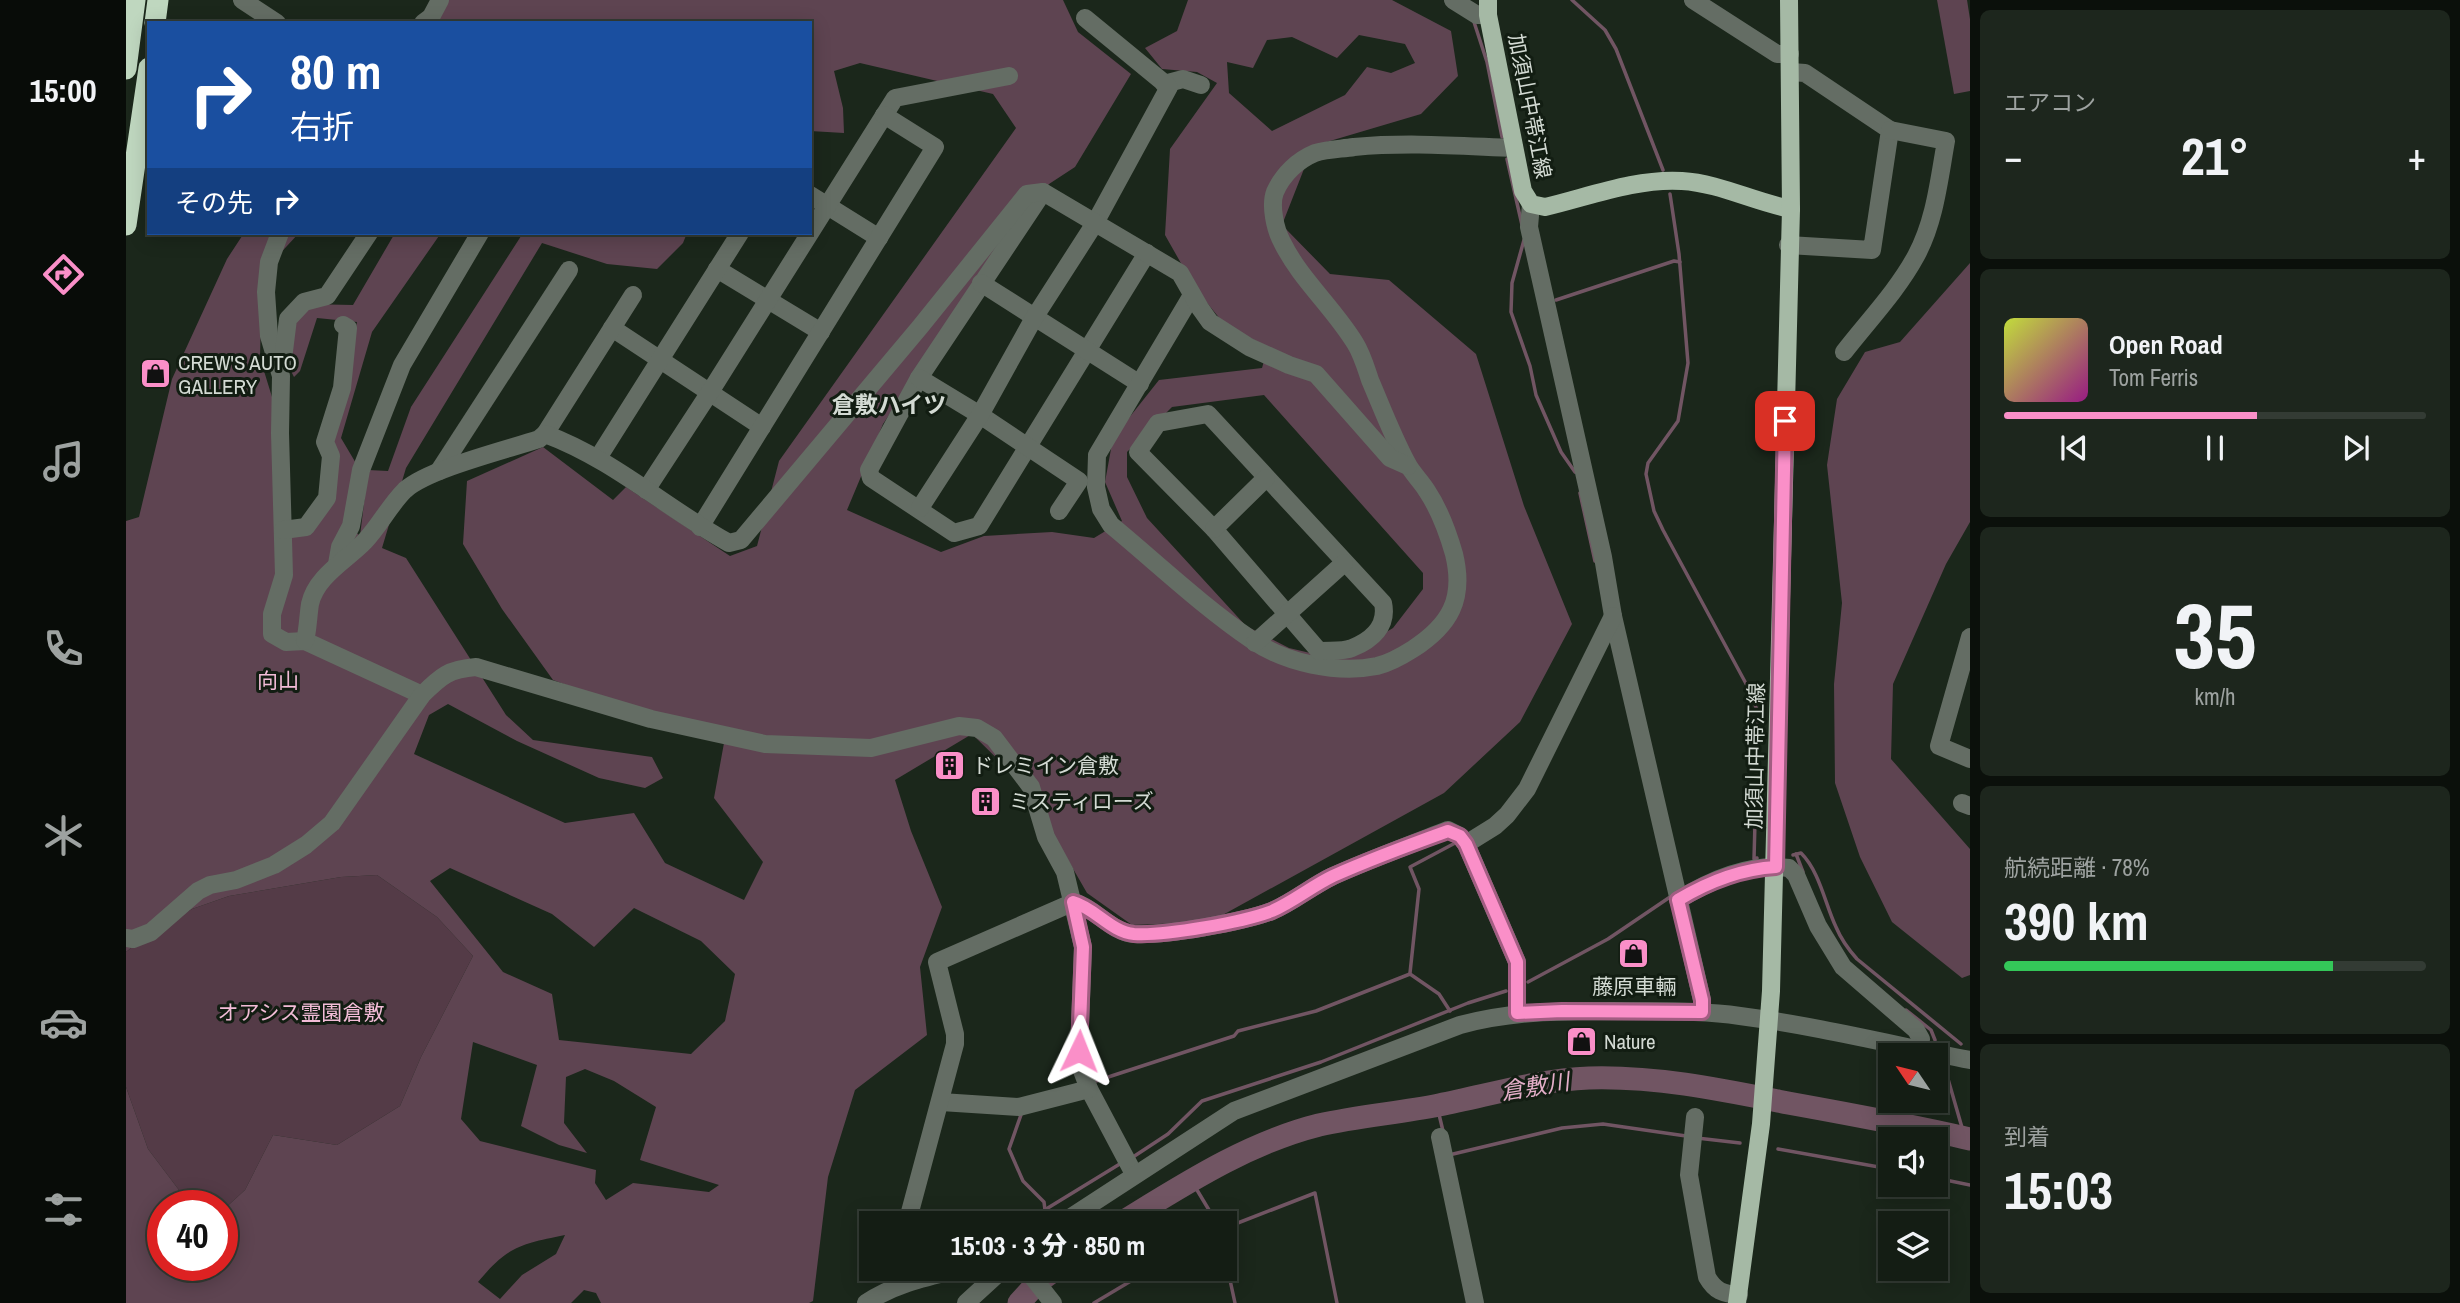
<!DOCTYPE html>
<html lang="ja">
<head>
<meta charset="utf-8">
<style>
  body { margin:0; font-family:"Archivo Narrow","Noto Sans JP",sans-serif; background:#1d261d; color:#f1f3f6; height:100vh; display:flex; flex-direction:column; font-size:26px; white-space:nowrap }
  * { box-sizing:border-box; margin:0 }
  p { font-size:23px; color:#9da2a0 }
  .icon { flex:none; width:38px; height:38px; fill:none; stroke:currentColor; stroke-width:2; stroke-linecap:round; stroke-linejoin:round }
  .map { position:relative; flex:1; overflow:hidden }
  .details { display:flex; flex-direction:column; gap:10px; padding:10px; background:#0b100b; width:490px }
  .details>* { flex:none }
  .top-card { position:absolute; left:21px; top:21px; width:665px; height:214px; border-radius:0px; box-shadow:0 4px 18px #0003,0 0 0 2px #333b34; background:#1a4fa0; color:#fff; overflow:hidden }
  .needle { width:46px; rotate:305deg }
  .fabs { position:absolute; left:1752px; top:1043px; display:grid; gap:14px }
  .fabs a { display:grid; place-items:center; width:70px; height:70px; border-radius:0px; background:#141d14; box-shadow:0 4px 18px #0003,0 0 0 2px #333b34; font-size:35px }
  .speed { position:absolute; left:21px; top:1190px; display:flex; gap:14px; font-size:35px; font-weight:700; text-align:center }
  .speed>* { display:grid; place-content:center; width:91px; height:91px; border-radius:50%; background:#141d14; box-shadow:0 4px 18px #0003,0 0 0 2px #333b34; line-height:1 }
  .speed .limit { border:10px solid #d22; background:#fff; color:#111 }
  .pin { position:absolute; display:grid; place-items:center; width:60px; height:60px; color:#fff; margin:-30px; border-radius:14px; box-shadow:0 4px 10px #0006 }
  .me { position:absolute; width:77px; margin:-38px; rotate:2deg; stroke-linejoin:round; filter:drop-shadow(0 0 5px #0008) }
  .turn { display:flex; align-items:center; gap:24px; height:147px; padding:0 28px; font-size:32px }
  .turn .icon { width:91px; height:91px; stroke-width:2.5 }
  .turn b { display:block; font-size:49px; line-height:60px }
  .then { display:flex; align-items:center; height:66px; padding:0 28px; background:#0003; gap:14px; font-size:26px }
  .big { font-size:52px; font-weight:800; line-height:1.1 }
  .details .card { flex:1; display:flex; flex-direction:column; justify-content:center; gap:10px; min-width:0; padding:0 24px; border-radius:10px; background:#1d261d }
  .details .dial { align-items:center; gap:0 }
  .dial b { font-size:91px; line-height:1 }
  .song { display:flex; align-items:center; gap:21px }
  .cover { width:84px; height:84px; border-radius:10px; background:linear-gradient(135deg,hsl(70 70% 55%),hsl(310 70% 35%)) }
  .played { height:7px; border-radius:4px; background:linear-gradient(90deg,#fa8fc8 60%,#333b34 60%) }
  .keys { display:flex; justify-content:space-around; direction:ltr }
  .heat { display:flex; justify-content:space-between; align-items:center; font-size:38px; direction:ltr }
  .charge { height:10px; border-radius:5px; background:linear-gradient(90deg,#34c759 78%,#333b34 0) }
  .trip { position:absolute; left:733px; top:1211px; width:378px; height:70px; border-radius:0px; background:#141d14; box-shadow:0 4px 18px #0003,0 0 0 2px #333b34; font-weight:800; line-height:70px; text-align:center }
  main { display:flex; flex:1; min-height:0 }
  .dock { display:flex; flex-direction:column; width:126px; justify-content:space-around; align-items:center; background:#080c08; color:#9da2a0 }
  .dock .icon { width:49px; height:49px }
  .dock .current { color:#fa8fc8 }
  .dock b { font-size:32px; color:#f1f3f6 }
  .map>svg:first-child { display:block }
</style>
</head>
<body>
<main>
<nav class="dock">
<b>15:00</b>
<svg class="icon current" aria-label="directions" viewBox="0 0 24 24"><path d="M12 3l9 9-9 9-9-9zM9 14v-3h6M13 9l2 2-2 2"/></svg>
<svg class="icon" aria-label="music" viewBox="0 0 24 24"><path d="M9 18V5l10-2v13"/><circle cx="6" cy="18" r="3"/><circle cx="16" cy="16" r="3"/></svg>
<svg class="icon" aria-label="phone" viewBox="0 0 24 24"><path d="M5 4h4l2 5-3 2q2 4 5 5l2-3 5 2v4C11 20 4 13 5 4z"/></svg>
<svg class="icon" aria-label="climate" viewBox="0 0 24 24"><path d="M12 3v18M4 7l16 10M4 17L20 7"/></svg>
<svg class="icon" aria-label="car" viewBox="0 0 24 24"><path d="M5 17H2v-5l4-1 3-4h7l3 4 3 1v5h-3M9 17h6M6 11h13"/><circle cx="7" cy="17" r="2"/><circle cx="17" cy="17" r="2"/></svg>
<svg class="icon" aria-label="filters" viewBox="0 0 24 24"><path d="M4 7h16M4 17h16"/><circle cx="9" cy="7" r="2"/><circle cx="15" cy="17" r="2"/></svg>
</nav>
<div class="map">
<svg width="1844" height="1303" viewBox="0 0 1844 1303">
  <rect width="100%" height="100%" fill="#1b271b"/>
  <polygon fill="#543b47" points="251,875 311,917 347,956 295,1057 274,1106 211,1145 147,1135 119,1190 96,1211 96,1206 65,1206 22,1149 0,1087 0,952 25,932 66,909 103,896 215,877"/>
  <g fill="#5e4451" fill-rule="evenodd">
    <path d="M321 0H937L952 32 1005 74 949 167 923 184 904 204 757 424 721 510 815 552 858 536 926 532 968 538 996 521 979 482 987 438 1033 380 1136 368 1142 347 1099 325 1069 288 1039 235 1044 149 1091 83 1071 72 1036 69 1019 48 1051 31 1062 0H1266L1325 31 1332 76 1295 114 1187 146 1156 225 1204 274 1263 280 1350 354 1398 506 1446 624 1394 722 1318 793 1084 922 1006 925 961 893 900 787 846 734 769 780 785 831 816 907 794 967 801 1035 729 1090 702 1177 687 1301 683 1303H475L470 1293 458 1290 445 1303H0V1087L22 1149 65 1206H37V1265H96V1211L119 1190 147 1135 211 1145 274 1106 295 1057 347 956 311 917 251 875 215 877 103 896 66 909 25 932 0 952V521L13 517 46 379 101 259 118 233H173L136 273 134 358 146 397 153 527 190 523 231 322 191 318 174 371 168 377 165 371 162 339 180 304 227 305 269 233H315L246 332 215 438 231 465 218 521 234 536 242 470 262 471 285 407 397 233H561L557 243 531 269 481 264 416 243 280 468 256 548 280 558 380 715 407 740 526 757 537 778 519 788 473 778 391 741 322 704 303 715 288 754 439 823 508 813 539 863 618 900 637 862 588 798 598 743 427 680 376 609 337 544 341 481 417 447 487 500 500 487 604 556 631 546 653 461 890 128 867 94 734 63 708 71 717 108 718 133 684 131V23H308ZM1233 35 1279 44 1289 63 1265 73 1241 67 1219 95 1146 131 1103 93 1101 62 1127 68 1141 40 1166 37 1211 58ZM1138 395 1297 573V589L1267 628 1232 649 1197 656 1163 648 1120 626 1021 518 1001 477V452L1046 407ZM324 868 426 914 468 947 508 908 575 941 609 974 599 1021 565 1054 433 1040 426 994 377 972 304 881ZM347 1042 411 1065 395 1126 433 1145 461 1153 438 1123 440 1077 459 1069 488 1081 530 1107 514 1160 593 1185 583 1192 507 1183 480 1200 469 1183 470 1170 354 1141 335 1119ZM439 1235 430 1254 396 1275 374 1299 352 1282C382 1246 395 1244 439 1235Z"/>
    <polygon points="1811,0 1841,0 1844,19 1844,91 1828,94"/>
    <polygon points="1844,263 1844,522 1820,564 1767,684 1765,759 1844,849 1844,975 1836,978 1766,922 1734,857 1709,783 1708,684 1716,603 1701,465 1711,399 1739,352 1774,342"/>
  </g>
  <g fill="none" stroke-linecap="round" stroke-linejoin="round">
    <g stroke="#715563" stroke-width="3.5">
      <polyline points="1446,0 1479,30 1490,49 1537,170"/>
      <polyline points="1348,22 1361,62 1376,137"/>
      <polyline points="1381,159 1396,225"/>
      <polyline points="1544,194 1553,254 1562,363 1552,421 1522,463 1520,474 1528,511 1537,530 1624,691 1632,713 1628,859 1631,858"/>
      <polyline points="1398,240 1386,283 1385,312 1404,366 1410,395 1435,452 1449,472"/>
      <polyline points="1430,300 1548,261 1554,262"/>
      <polyline points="1454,493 1469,561"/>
      <polyline points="1670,854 1677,872"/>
      <path d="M1667 855 1675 853C1694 872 1699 904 1710 927 1715 939 1722 949 1731 959L1835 1044"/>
      <polyline points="1284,973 1293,889 1284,867 1331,842"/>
      <polyline points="1402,982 1482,939 1547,895"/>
      <polyline points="1780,1010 1805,1030 1809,1040"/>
      <polyline points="1822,1079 1839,1138"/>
      <polyline points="970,1081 1108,1036 1112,1031 1190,1011 1284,974 1313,994 1324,1011"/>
      <polyline points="1311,1106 1317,1131"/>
      <polyline points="896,1112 883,1149 897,1181 918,1202 919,1210"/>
      <polyline points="1571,1138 1614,1143"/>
      <polyline points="1652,1149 1764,1169"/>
      <polyline points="1323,1155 1436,1128 1477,1124 1560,1136"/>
      <polyline points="1007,1157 1042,1134 1076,1101 1195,1062 1342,1003 1380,991"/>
      <polyline points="1810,1178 1844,1185"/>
      <polyline points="1065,1180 1083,1210"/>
      <polyline points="912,1214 997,1162"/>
      <polyline points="1099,1228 1189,1193 1211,1303"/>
      <polyline points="1099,1257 1109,1303"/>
      <polyline points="968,1303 1025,1269"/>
    </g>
    <g stroke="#715563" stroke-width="23">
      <path d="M995 1223C1057 1185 1121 1143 1193 1125 1233 1116 1273 1113 1313 1105 1364 1095 1411 1080 1463 1078 1531 1076 1597 1090 1662 1103 1723 1114 1784 1125 1844 1139"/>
      <polyline points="893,1303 912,1282 930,1269"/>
    </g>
    <g stroke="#646d64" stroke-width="18">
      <polyline points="116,0 151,23"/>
      <polyline points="1327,0 1351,15 1362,15"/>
      <polyline points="1567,0 1651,54 1664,54"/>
      <polyline points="297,23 305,17 314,0"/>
      <polyline points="1038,84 1057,79 1075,85"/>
      <polyline points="917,192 793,378 743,470 745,478 828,533 853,526 1021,253"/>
      <polyline points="684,195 753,238"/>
      <polyline points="1405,204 1403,227 1477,557 1487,616 1576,1000 1576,1012"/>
      <polyline points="154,233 143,262 140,292 143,336 155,376 154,433 158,575 146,614 146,634 160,642 179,641 296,695"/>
      <polyline points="1662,245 1746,250 1764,130 1679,73 1665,72"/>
      <polyline points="591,269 695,332"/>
      <polyline points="855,283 1014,384"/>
      <path d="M1066 295 971 455 970 487 975 509 985 525C1031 563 1076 606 1126 640 1159 663 1211 674 1251 666 1264 663 1276 656 1287 649 1324 625 1339 599 1328 554 1322 533 1313 509 1301 491 1295 481 1286 473 1281 463 1267 437 1256 408 1244 380 1240 368 1236 354 1229 343 1207 307 1174 279 1156 242 1149 229 1144 205 1149 192 1157 174 1172 160 1189 153 1201 149 1216 149 1228 147 1282 142 1334 146 1388 148"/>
      <polyline points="486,328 636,427"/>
      <path d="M1718 352C1742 321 1771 291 1790 256 1809 221 1813 180 1820 141L1764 130"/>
      <polyline points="156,367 162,319 178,302 201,296 243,233"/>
      <polyline points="793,378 854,415 953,481 933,511"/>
      <path d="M1082 414 1257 603C1262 626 1246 640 1226 648 1217 652 1203 650 1193 651L1088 529 1012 452 1032 423Z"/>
      <polyline points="419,434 507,295"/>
      <polyline points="472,458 614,233"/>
      <polyline points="313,471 443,270"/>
      <polyline points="520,490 584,392 769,98 883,76"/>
      <polyline points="794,508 854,415 908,318 969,223 1043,87 959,18"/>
      <polyline points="574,527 809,147 758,115"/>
      <polyline points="1088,529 1140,478"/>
      <polyline points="157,530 180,527 201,498 205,456 199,442 216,388 222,328 217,325"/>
      <polyline points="211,564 214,547 225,526 235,470 276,365 354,233"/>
      <polyline points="1844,637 1813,746 1844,759"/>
      <path d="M179 641C182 629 182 617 184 604 190 576 221 560 239 541 254 525 263 506 279 490 302 469 380 450 413 439L419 434C487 459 541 509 603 543L615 540 794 327 901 194 917 192 1054 273 1074 308 1084 322 1123 347 1163 365 1190 374 1264 458 1282 466"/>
      <polyline points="1129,643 1218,563"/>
      <polyline points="1836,803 1844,806"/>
      <polyline points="1340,844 1369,826 1381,815 1401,789 1487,616"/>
      <path d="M1552 900C1585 880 1623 863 1663 868L1670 875 1692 926 1717 967 1790 1030 1795 1039 1793 1050"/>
      <path d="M0 938 7 939 25 932 72 891 84 885 110 880 148 865 180 845 206 823 296 695C315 676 323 669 350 667L525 719 639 744 745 748 833 726 851 728 868 738 905 787 920 837 939 872 957 947 953 1051 955 1068 963 1089 1008 1174"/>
      <polyline points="815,1102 893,1107 963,1089"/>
      <path d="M1569 1117 1563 1175 1581 1277C1589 1291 1597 1294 1613 1295"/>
      <polyline points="1314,1137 1349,1303"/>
      <path d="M781 1223 829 1044V1034L811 962 948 902C969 908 985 932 1008 934 1039 936 1117 922 1146 911 1167 902 1186 886 1207 876 1245 859 1283 845 1322 830L1334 836 1340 844 1391 962V1013"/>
      <path d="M936 1223 1108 1111 1334 1025C1386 1011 1433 1011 1487 1011 1529 1012 1572 1010 1614 1016 1691 1026 1768 1045 1844 1060"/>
      <polyline points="900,1269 927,1303"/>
      <path d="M740 1303C768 1284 801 1277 834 1269"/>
      <polyline points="840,1303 877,1269"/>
    </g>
    <g stroke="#a5b9a5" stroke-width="18">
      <path d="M1362 0V15L1397 191 1405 204 1419 207C1462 197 1510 178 1556 181 1593 183 1628 202 1665 209"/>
      <polyline points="1611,1303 1635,1124 1645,991 1665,209 1663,0"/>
    </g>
    <g stroke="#bfd7bf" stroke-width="21">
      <polyline points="29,23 32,0"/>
      <polyline points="0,69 9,0"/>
      <polyline points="0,225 23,68"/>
    </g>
  </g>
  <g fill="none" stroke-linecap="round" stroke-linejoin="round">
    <defs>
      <path id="route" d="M953 1051 957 947 947 902C969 908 985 932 1008 934 1039 936 1117 922 1146 911 1167 902 1186 886 1207 876 1245 859 1283 845 1322 831L1334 836 1340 844 1391 962V1013L1436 1011 1576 1012V1000L1552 900C1582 882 1614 869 1650 867L1659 421"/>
    </defs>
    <use href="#route" stroke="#a25d82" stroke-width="18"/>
    <use href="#route" stroke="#fa8fc8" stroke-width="12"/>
  </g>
  <defs>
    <symbol id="shop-square" viewBox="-11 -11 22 22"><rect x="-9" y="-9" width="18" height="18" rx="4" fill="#fa8fc8" stroke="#121d12"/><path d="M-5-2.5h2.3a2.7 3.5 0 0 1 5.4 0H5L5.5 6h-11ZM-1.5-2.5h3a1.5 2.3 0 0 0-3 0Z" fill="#111"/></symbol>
    <symbol id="building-square" viewBox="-11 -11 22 22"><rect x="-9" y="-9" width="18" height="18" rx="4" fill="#fa8fc8" stroke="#121d12"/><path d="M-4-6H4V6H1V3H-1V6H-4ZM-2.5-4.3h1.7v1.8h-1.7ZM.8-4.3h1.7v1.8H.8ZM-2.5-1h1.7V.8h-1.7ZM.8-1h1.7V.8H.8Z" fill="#111"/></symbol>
  </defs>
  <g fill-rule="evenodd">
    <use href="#shop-square" x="12" y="356" width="35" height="35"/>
    <use href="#building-square" x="806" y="748" width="35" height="35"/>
    <use href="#building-square" x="842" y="784" width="35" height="35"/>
    <use href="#shop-square" x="1490" y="936" width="35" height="35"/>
    <use href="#shop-square" x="1438" y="1024" width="35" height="35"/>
  </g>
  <g text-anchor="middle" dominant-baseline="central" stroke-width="6" stroke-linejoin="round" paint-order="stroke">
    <g font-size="21" fill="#d3dad3" stroke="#121d12">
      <text transform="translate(1404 106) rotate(79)">加須山中帯江線</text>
      <text transform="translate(1629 756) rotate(-89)">加須山中帯江線</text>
    </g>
    <g font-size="21" fill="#d3dad3" stroke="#121d12" text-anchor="start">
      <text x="52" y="362">CREW'S AUTO<tspan x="52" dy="24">GALLERY</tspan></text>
      <text x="846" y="765">ドレミイン倉敷</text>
      <text x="883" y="801">ミスティローズ</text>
      <text x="1508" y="986" text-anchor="middle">藤原車輛</text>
      <text x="1478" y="1041">Nature</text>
    </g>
    <g font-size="21" fill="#f2bcd7" stroke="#121d12">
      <text x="152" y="680">向山</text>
      <text x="175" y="1012">オアシス霊園倉敷</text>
    </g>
    <g font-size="23" font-weight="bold" fill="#d3dad3" stroke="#121d12">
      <text x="763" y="404">倉敷ハイツ</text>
    </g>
    <g font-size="23" font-style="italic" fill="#e3aec8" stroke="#121d12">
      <text transform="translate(1409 1086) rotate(-9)">倉敷川</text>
    </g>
  </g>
</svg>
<div class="fabs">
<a><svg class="needle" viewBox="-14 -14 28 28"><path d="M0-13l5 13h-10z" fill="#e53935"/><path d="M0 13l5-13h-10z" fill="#9da2a0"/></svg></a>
<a><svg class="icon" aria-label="sound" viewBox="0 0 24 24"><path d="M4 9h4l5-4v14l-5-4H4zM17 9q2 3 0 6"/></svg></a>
<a><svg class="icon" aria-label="layers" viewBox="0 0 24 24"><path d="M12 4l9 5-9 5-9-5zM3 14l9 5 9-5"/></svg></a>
</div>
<div class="speed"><div class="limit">40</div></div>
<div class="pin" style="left:1659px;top:421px;background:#d93025"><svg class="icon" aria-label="arrive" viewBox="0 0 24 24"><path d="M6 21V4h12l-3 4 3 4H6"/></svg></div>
<svg class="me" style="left:953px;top:1051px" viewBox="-20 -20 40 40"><path d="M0-17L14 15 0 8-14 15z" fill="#fa8fc8" stroke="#fff" stroke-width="4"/></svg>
<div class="trip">15:03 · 3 分 · 850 m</div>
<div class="top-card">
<div class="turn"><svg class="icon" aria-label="right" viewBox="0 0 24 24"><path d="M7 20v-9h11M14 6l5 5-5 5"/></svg><div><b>80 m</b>右折</div></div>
<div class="then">その先<svg class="icon" aria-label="right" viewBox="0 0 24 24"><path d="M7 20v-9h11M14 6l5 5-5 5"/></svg></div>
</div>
</div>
<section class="details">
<div class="card"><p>エアコン</p>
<div class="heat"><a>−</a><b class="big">21°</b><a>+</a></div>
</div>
<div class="card">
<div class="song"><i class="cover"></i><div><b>Open Road</b><p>Tom Ferris</p></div></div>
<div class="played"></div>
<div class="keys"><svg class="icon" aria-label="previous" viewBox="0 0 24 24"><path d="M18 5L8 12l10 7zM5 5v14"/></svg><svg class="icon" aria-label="pause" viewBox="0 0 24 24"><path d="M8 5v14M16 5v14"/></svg><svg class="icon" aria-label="next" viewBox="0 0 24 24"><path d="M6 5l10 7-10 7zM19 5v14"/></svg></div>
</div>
<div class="card dial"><b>35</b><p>km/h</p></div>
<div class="card"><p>航続距離 · 78%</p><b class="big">390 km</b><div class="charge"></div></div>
<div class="card"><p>到着</p><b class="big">15:03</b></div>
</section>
</main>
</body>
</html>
